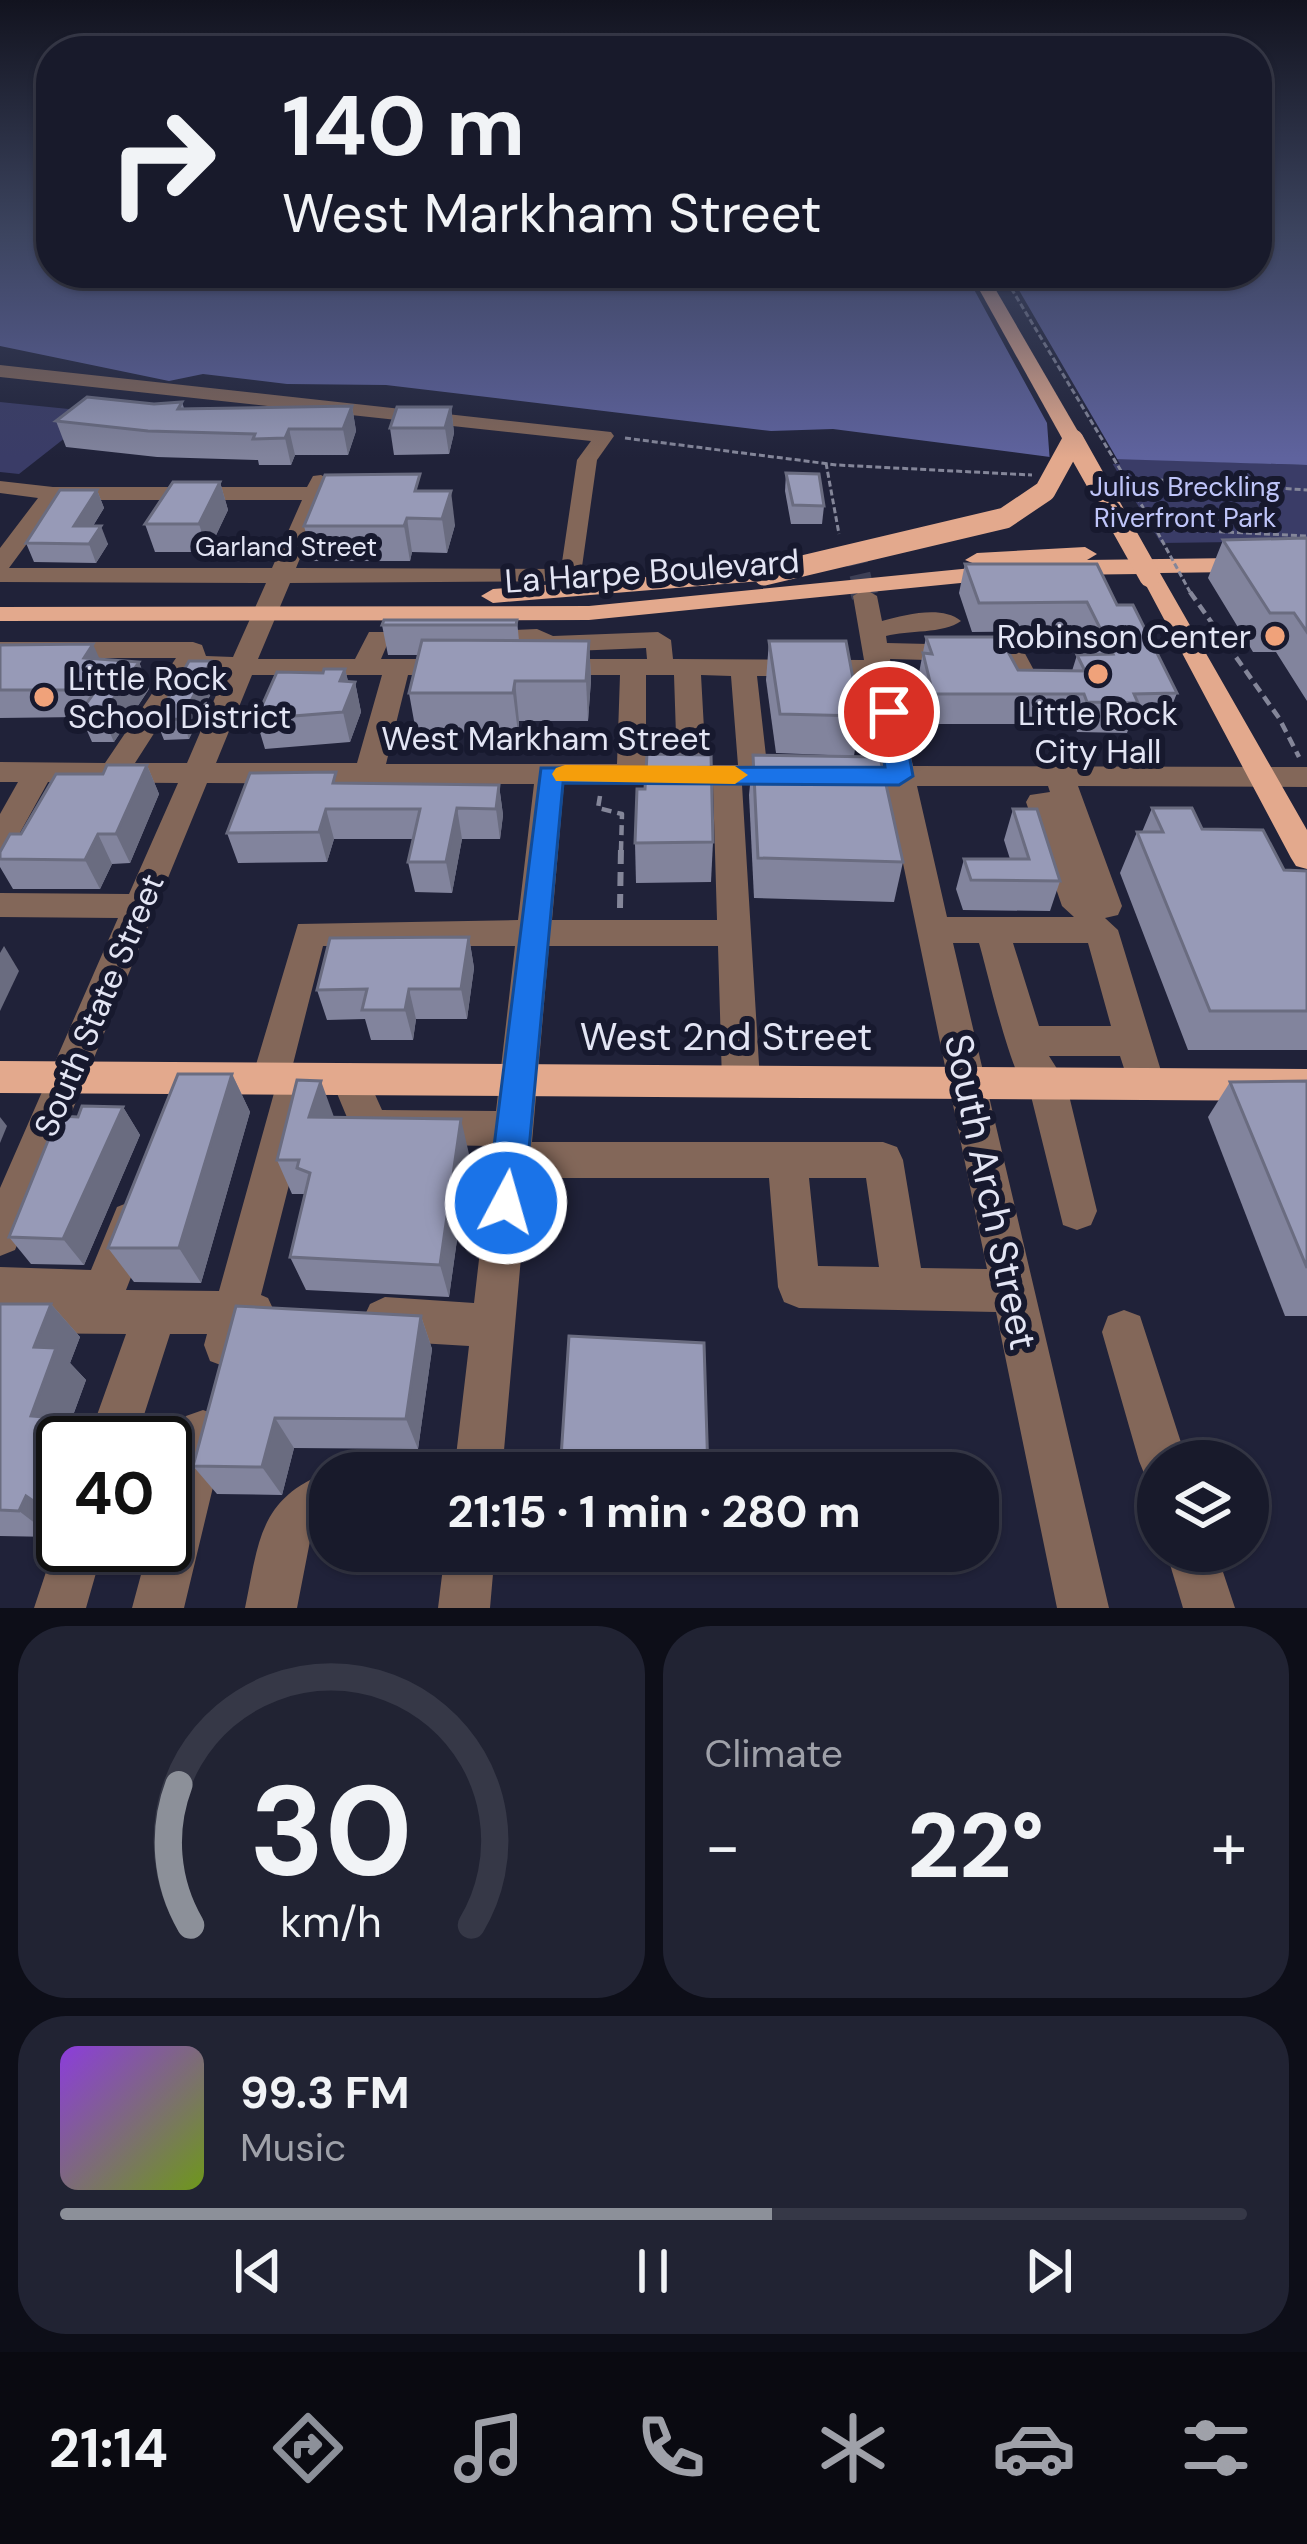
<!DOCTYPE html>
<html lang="en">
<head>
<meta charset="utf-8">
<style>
  body { margin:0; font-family:"DM Sans",sans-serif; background:#212333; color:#f1f3f6; height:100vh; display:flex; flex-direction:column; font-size:45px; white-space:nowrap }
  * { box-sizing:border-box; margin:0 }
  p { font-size:39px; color:#9fa1a9 }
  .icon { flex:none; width:66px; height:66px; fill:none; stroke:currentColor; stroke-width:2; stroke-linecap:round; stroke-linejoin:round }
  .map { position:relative; height:1608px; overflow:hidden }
  .sheet { display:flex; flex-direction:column; gap:18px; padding:18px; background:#0d0e18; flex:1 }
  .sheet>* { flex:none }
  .guide { position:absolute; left:36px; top:36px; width:1236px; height:252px; border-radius:48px; box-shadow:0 3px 9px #0004,0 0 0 3px #363847; background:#181a2b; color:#f1f3f6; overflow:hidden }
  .tools { position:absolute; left:1137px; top:1440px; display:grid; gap:24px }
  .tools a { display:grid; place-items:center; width:132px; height:132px; border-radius:50%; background:#181a2b; box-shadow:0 3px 9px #0004,0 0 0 3px #363847; font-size:60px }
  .speed { position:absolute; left:36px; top:1416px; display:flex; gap:24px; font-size:60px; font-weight:700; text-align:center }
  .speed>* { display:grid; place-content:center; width:156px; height:156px; border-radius:50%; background:#181a2b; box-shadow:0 3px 9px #0004,0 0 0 3px #363847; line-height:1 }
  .speed .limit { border:6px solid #111; border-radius:18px; background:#fff; color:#111 }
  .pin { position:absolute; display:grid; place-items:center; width:102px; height:102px; color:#fff; margin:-51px; border:6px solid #fff; border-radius:50%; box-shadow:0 3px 12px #0007 }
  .me { position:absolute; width:132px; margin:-66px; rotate:6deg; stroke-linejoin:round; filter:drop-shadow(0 0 9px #0008) }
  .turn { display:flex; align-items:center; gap:42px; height:252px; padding:0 48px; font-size:54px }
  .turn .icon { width:156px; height:156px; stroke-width:2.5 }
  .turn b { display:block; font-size:84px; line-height:102px }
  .big { font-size:90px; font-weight:800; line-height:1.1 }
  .sheet .tile { flex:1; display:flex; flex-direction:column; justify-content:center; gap:18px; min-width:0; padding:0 42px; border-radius:48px; background:#212333 }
  .sheet .dial { align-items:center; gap:0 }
  .dial svg { height:312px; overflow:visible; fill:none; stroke:#363847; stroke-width:7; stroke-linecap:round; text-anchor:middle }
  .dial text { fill:#f1f3f6; stroke:none }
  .song { display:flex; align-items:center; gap:36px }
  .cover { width:144px; height:144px; border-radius:18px; background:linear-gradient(135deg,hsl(270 70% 55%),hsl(80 70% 35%)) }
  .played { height:12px; border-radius:6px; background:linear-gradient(90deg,#8c9099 60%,#363847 60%) }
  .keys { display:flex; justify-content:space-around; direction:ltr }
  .heat { display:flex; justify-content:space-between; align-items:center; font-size:66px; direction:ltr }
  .sheet .tiles { flex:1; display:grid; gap:18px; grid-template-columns:1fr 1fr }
  .tile:last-child { grid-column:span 2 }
  .trip { position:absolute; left:309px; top:1452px; width:690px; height:120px; border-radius:48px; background:#181a2b; box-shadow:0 3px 9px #0004,0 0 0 3px #363847; font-weight:800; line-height:120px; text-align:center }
  .dock { display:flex; height:192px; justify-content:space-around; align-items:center; background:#0a0a11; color:#9fa1a9 }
  .dock .icon { width:84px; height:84px }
  .dock .active { color:#8c9099 }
  .dock b { font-size:54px; color:#f1f3f6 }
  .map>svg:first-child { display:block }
</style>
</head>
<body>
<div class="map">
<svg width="1307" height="1608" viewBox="0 0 1307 1608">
  <rect width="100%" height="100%" fill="#202239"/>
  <g fill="#3a3c67">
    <polygon points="0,402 98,412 19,474 0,472"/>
    <polygon points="1109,458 1307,465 1307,541 1161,543"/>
  </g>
  <polygon fill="#5f639e" points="0,233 51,233 51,273 1257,273 1257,233 1307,233 1307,465 1050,457 833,429 771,431 386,385 287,384 203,374 169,381 0,346"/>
  <polygon fill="#202239" points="965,273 1009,273 1120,464 1050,463 1047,423"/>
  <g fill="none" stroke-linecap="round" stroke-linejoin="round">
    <polyline stroke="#3d3f55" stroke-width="21" stroke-dasharray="21 10" stroke-linecap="butt" points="853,544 864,592"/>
    <polyline stroke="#3d3f55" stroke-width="27" stroke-dasharray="27 14" stroke-linecap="butt" points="863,589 865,596"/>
    <g stroke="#848699" stroke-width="3" stroke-dasharray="6 3" stroke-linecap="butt">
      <polyline points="625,438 837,465 1032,475"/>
      <polyline points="826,463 839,534"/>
      <polyline points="1115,477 1307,490"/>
    </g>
    <g stroke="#848699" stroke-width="4.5" stroke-dasharray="10 6" stroke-linecap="butt">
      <polyline points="1190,592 1279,718 1299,757"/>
      <polyline points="600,796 598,808 622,814 621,850"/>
    </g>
    <polyline stroke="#848699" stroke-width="6" stroke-dasharray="14 8" stroke-linecap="butt" points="620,908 621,847"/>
    <g fill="#836759" fill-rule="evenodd">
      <path d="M0 365 611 432 614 436 597 460 580 581 290 583 258 659H355L369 632H432L436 637 432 642 387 645 381 659H455L468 667 455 675H408L386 764H617L620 675H551L538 667 551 659H647L646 648 548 652 531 645 468 642 464 637 468 632 537 629 553 636 658 632 671 640 673 659 864 660 853 596 865 589 877 596 882 621C906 615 941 605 961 621 943 634 908 630 886 636L887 643 1013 646 1022 648 1037 676 1033 682H1015L1004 662 890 659 913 766 1307 767V787L1078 786 1122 906 1118 915 1105 918 1118 930 1165 1084 1159 1096 1146 1100 1133 1096 1120 1056H1049L1066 1083 1097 1211 1091 1225 1077 1230 1063 1225 1031 1096C1012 1082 988 973 979 943H953L1109 1608H1057L996 1312 799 1308 784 1302 778 1287 769 1178H528L502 1473H454L469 1346 385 1341 370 1334 363 1319 370 1304 385 1297 474 1303 492 1146 370 1144 356 1139 331 1079 337 1068 350 1063 363 1068 382 1110 496 1111 515 946H323L293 1064 310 1068 316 1079 261 1295 268 1298 275 1313 268 1328 251 1335 242 1361 226 1367 210 1361 204 1345 207 1334H170L135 1443H87L126 1334 0 1333V1267L91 1270 117 1207 132 1201 147 1207 153 1221 126 1290 219 1291 274 1093 258 1089 252 1078 298 924 518 920 534 784 207 783 15 1250 0 1256V1188L118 918 0 917V893L129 894 178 783 48 782 11 849 0 852V814L18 782H0V762L105 763 176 658H0V642H193L202 645 206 656 233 657 266 583 0 582V548L38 498 0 493V481L53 487H307L313 476 321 475 332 481 296 568 561 569 577 460 591 441 0 377ZM59 500H302L272 568H9ZM194 671 226 672 187 763H135ZM252 675H382L357 763H216ZM646 675H674L677 765H646ZM701 675 731 676 738 765H706ZM757 676H867L884 766H846L831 776 846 786H887L987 1269 921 1268 903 1160 897 1147 883 1142H532L549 946H718L722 1081 728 1092 741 1097 754 1092 760 1081 742 785H792L807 775 792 765H767ZM564 784 713 785 717 920H552ZM917 786H1048L1050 792 1030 795 1026 802 1062 906 1074 917H947ZM1013 943H1088L1111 1026H1039ZM809 1178H866L879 1267 818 1266Z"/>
      <polygon points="1124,1310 1140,1316 1187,1461 1158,1461 1158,1483 1146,1478 1139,1461 1102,1332 1108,1316"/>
      <path d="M203 1410 220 1416 226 1433 184 1608H132L149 1545H165C165 1499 169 1459 186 1416Z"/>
      <path d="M330 1471 335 1473H330V1519L310 1541 297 1608H245C259 1540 259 1498 330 1471Z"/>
      <polygon points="61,1527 63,1545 104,1545 86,1608 34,1608"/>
      <polygon points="445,1551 495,1551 490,1608 438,1608"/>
      <polygon points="1166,1551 1216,1551 1235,1608 1183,1608"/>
    </g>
    <g fill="#e3a98d" fill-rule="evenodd">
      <polygon points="970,273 986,273 1083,440 1080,444 1063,440"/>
      <polygon points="1085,547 1097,554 1087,560 1307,557 1307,571 1160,573 1307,830 1307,869 1296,866 1291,858 1140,574 1061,575 1049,568 1054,563 1004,566 1013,572 1001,579 589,620 0,621 0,607 589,606 982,567 965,560 977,553"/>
      <polygon points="764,568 772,570 772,580 493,603 481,596 493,589"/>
      <polygon points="0,1061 1307,1069 1307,1101 0,1093"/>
    </g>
    <g stroke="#848699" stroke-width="3" stroke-dasharray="6 3" stroke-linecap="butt">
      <polyline points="1002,273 1153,524 1165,529 1307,536"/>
      <polyline points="1153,524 1190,592"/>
    </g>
    <g stroke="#e3a98d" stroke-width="21">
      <polyline points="1073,440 1150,577"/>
      <polyline points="764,575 1005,518 1045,491 1073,440"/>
    </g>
  </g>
  <g fill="#82849d">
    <polygon points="182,402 184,408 352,406 356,431 348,455 295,455 291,465 259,465 258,460 157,457 66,447 56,421"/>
    <polygon points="451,407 454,433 449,454 394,455 390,428"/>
    <polygon points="786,473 824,506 822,524 791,524 785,491"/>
    <polygon points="220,482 228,510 208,552 155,552 145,524"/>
    <polygon points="97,490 104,508 93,526 108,544 96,563 34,562 26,543"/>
    <polygon points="422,491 455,525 447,553 412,552 410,561 313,561 304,526"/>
    <polygon points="1307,538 1307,701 1276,652 1253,652 1208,578 1223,540"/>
    <polygon points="965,564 1117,605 1177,693 1165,723 1130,724 1127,733 1077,732 1074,724 927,724 917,683 926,637 1018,670 1072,671 1077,655 1089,655 1078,631 972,632 959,593"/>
    <polygon points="517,620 519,641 589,641 591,680 588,721 519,721 518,733 416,732 409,693 419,655 388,655 382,625"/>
    <polygon points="769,641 860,716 854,756 776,753 766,680"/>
    <polygon points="0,645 99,659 139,662 149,689 114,742 92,742 81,717 0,718"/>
    <polygon points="345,669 348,682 355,682 361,712 350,742 265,749 256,719 323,673"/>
    <polygon points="217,681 189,739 164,740 156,720"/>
    <polygon points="753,755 903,862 894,902 754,898 749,795"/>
    <polygon points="147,765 159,794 130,863 112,864 100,889 13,889 0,867 0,852 103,774"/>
    <polygon points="339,784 499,785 503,815 500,839 462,839 452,893 415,892 408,862 413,839 334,839 327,862 238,863 227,833"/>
    <polygon points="645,789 713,842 711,882 636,883 635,843"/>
    <polygon points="1152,808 1284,870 1307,871 1307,1050 1188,1050 1120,873 1137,832 1142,832"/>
    <polygon points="1013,809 1060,881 1050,911 963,910 956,889 964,859 1010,859 1004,840"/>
    <polygon points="469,937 474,968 467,1019 416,1019 413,1040 371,1040 365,1019 327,1020 317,990"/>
    <polygon points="232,1074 250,1112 201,1283 134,1282 108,1248"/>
    <polygon points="1307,1081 1307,1316 1285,1316 1208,1117 1230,1082"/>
    <polygon points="123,1107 140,1135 84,1265 31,1264 9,1237 78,1117"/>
    <polygon points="334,1117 469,1154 449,1297 306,1290 290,1257 305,1194 292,1194 277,1160"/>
    <polygon points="0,1304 51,1304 80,1337 70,1363 86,1380 68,1429 82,1443 63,1443 63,1534 56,1529 53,1537 0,1536"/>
    <polygon points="421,1316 432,1349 418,1449 294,1448 282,1495 217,1494 193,1466"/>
  </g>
  <g fill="#6a6c80">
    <polygon points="352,406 356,431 348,455 343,429"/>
    <polygon points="451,407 454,433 449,454 445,428"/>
    <polygon points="289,429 295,455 291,465 285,438"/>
    <polygon points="220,482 228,510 208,552 199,524"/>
    <polygon points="97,490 104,508 81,545 74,526"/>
    <polygon points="451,491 455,525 447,553 442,519"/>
    <polygon points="407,518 412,552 410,561 404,526"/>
    <polygon points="101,526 108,544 96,563 89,544"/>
    <polygon points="589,641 591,680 588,721 586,681"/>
    <polygon points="93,644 105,671 84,658"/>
    <polygon points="211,661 217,681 189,739 182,719"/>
    <polygon points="139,662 149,689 114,742 102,715"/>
    <polygon points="345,669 351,692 355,682 361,712 350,742 343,712 340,681"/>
    <polygon points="515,681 519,721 518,733 513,693"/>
    <polygon points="147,765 159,794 130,863 116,834"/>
    <polygon points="499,785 503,815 500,839 496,809"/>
    <polygon points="457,808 462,839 452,893 446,862"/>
    <polygon points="326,809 334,839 327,862 319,832"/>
    <polygon points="98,834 112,864 100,889 85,860"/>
    <polygon points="469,937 474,968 467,1019 461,989"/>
    <polygon points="4,946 19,971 0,1011 0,953"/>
    <polygon points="409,989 416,1019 413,1040 405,1010"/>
    <polygon points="232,1074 250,1112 201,1283 179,1248"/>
    <polygon points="321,1081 334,1117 309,1117"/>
    <polygon points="123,1107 140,1135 84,1265 63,1239"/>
    <polygon points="0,1117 7,1126 0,1143"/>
    <polygon points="461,1119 469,1154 449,1297 440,1265"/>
    <polygon points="51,1304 80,1337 70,1363 86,1380 68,1429 82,1443 63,1443 63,1497 36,1474 31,1416 34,1347"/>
    <polygon points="421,1316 432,1349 418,1449 406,1419"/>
    <polygon points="275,1418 294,1448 282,1495 262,1467"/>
    <polygon points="26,1496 45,1511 33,1511 56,1529 53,1537 19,1511"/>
  </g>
  <g fill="#979ab7" stroke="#6a6c80" stroke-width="3">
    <polygon points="87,397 154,404 182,402 178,409 352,406 343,429 289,429 285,438 253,439 255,434 148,431 56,421"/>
    <polygon points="397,407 451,407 445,428 390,428"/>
    <polygon points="786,473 819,474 824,506 793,505"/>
    <polygon points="420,474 415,491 451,491 442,519 407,518 404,526 304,526 325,475"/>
    <polygon points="173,482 220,482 199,524 145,524"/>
    <polygon points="60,490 97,490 74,526 101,526 89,544 26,543"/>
    <polygon points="1307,538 1307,632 1294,613 1270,613 1223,540"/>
    <polygon points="965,564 1097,564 1117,605 1133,605 1177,693 1134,694 1138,703 1087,702 1084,694 933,694 923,653 932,654 926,637 1000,637 1018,670 1085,671 1077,655 1113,654 1087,602 979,603"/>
    <polygon points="384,620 517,620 516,625 382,625"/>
    <polygon points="422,640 589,641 586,681 515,681 513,693 409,693"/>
    <polygon points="769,641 846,641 860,716 780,714"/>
    <polygon points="93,644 84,658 139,662 102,715 79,714 96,690 0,690 0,645"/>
    <polygon points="189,661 211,661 182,719 156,720"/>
    <polygon points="324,669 345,669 340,681 355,682 343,712 256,719 277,672 323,673"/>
    <polygon points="647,754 711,755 713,842 635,843 637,789 645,789"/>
    <polygon points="753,755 880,757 903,862 758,858"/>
    <polygon points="107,765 147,765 116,834 98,834 85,860 0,859 0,852 10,834 21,834 56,774 103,774"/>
    <polygon points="336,772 333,783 499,785 496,809 457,808 446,862 408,862 420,809 326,809 319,832 227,833 250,773"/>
    <polygon points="1152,808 1192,808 1202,829 1263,830 1284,870 1307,871 1307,1011 1210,1011 1137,832 1163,832"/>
    <polygon points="1013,809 1037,809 1060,881 971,880 964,859 1029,859"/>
    <polygon points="469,937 461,989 409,989 405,1010 362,1010 367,989 317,990 330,938"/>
    <polygon points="178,1074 232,1074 179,1248 108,1248"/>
    <polygon points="297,1080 321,1081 309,1117 461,1119 440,1265 290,1257 310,1173 297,1168 299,1160 277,1160"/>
    <polygon points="1307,1081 1307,1268 1230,1082"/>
    <polygon points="82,1106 123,1107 63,1239 9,1237 58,1116 78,1117"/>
    <polygon points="0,1304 51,1304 34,1347 56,1348 31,1416 56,1418 36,1474 63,1475 63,1512 33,1511 32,1500 26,1496 19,1511 0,1510"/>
    <polygon points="236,1306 421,1316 406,1419 275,1418 262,1467 193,1466"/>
    <polygon points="569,1336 704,1343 708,1473 560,1473"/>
  </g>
  <linearGradient id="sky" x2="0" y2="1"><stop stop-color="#12131f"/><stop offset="0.51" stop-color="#3c445f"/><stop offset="1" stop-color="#3c445f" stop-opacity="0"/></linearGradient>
  <rect width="1307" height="458" fill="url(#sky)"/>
  <polygon fill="#1a73e8" stroke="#114b97" stroke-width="3" points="889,704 901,712 913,776 899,785 563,783 524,1203 519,1216 506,1221 493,1216 487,1203 541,768 885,767 876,712"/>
  <polygon fill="#f59e0b" points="565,765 735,766 748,775 735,784 556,781 552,774 556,768"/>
  <g fill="#f0a27a" stroke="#17192e" stroke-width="4.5">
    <circle cx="1275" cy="636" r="12"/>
    <circle cx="1098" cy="674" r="12"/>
    <circle cx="44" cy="697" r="12"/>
  </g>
  <g text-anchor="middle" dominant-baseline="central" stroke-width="12" stroke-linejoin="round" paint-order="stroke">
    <g font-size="27" fill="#bfc5f9" stroke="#17192e">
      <text x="1185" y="486">Julius Breckling<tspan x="1185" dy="31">Riverfront Park</tspan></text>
    </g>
    <g font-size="27" fill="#e3e5f4" stroke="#17192e">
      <text x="286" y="546">Garland Street</text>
    </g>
    <g font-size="33" fill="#e3e5f4" stroke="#17192e">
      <text transform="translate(652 571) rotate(-4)">La Harpe Boulevard</text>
      <text x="546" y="738">West Markham Street</text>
      <text transform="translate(99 1005) rotate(-67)">South State Street</text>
    </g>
    <g font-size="33" fill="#e3e5f4" stroke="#17192e" text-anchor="end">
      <text x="1251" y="636">Robinson Center</text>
      <text x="68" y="678" text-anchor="start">Little Rock<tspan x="68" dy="38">School District</tspan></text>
      <text x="1098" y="713" text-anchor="middle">Little Rock<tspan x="1098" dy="38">City Hall</tspan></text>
    </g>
    <g font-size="39" fill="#e3e5f4" stroke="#17192e">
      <text x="726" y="1036">West 2nd Street</text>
      <text transform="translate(991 1192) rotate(78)">South Arch Street</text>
    </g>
  </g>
</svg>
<div class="tools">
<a><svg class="icon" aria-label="layers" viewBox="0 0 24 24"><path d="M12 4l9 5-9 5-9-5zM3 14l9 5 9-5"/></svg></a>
</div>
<div class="speed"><div class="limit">40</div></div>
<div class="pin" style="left:889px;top:712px;background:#d93025"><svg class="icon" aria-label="arrive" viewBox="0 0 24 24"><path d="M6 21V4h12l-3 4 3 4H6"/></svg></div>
<svg class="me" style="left:506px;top:1203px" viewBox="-20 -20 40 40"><circle r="17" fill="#1a73e8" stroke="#fff" stroke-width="3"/><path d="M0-11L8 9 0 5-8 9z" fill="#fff"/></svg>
<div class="trip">21:15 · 1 min · 280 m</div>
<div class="guide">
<div class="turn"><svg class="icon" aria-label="right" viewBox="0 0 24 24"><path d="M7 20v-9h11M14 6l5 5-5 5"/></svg><div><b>140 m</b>West Markham Street</div></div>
</div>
</div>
<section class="sheet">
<div class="tiles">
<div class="tile dial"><svg viewBox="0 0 100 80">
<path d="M14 69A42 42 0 1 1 86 69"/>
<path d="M14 69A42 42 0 0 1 11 33" stroke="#8c9099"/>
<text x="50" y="56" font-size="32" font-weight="700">30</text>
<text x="50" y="72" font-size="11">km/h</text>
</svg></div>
<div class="tile"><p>Climate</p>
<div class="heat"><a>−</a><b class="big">22°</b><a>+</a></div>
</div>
<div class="tile">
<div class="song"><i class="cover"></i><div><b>99.3 FM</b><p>Music</p></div></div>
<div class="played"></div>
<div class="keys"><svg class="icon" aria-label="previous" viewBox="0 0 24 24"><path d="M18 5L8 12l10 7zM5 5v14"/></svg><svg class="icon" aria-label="pause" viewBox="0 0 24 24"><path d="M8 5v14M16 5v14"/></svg><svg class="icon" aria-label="next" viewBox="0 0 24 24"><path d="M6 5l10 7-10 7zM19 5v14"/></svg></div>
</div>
</div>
</section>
<nav class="dock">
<b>21:14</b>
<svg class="icon active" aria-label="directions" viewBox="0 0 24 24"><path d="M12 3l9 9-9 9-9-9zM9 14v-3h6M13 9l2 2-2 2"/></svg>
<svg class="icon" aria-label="music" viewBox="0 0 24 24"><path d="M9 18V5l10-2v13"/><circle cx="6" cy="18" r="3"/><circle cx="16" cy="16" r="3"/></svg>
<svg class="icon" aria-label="phone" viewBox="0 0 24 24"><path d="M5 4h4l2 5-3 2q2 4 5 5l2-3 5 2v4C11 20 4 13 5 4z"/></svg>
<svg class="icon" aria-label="climate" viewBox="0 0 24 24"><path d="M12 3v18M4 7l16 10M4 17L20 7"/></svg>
<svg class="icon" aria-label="car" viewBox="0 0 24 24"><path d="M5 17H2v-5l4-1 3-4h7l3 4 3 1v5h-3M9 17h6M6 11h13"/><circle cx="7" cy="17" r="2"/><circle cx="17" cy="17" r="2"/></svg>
<svg class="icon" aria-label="filters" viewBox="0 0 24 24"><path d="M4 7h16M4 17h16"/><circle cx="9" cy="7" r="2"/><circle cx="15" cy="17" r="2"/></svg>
</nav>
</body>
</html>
